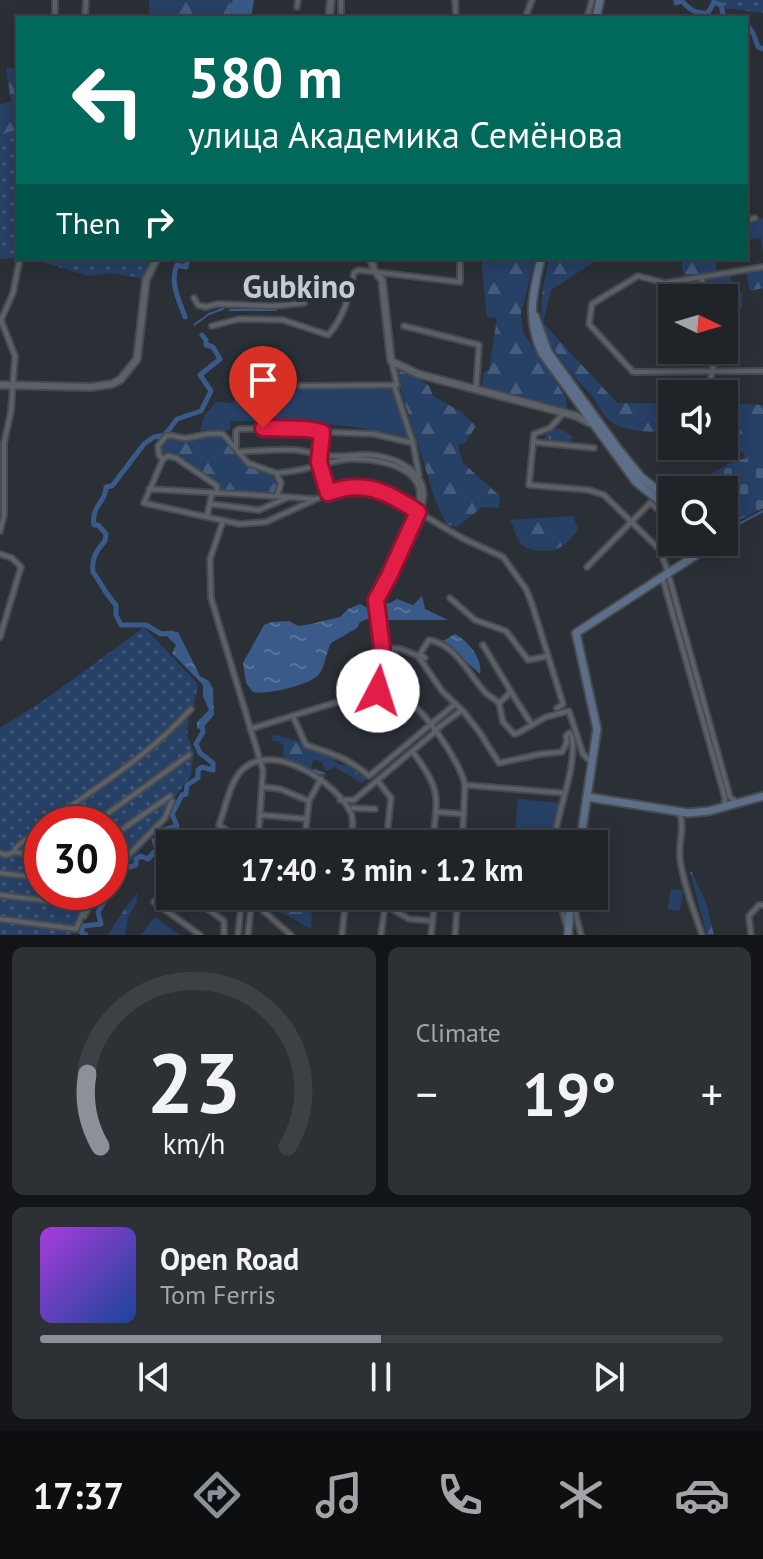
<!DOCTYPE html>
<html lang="en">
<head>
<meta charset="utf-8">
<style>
  body { margin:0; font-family:"PT Sans",sans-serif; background:#2d3035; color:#f1f3f6; height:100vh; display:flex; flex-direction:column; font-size:30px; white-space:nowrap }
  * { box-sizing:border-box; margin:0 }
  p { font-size:26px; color:#a2a4a8 }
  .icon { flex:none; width:44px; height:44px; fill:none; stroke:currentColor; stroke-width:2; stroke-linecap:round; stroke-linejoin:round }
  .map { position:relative; height:935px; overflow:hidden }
  .details { display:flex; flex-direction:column; gap:12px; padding:12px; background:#121417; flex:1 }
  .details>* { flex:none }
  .top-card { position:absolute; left:16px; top:16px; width:732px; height:244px; border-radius:0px; box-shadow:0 4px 20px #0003,0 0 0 2px #3d4146; background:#00695c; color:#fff; overflow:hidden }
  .needle { width:52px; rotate:95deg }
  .controls { position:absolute; left:658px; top:284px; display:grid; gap:16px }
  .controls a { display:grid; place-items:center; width:80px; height:80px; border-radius:0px; background:#202429; box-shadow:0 4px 20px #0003,0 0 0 2px #3d4146; font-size:40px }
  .speed { position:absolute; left:24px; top:806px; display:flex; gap:16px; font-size:40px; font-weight:700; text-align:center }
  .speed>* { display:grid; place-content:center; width:104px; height:104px; border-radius:50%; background:#202429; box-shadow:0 4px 20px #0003,0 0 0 2px #3d4146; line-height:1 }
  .speed .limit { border:12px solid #d22; background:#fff; color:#111 }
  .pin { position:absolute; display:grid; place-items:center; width:68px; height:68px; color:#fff; margin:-82px -34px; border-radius:50% 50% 50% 0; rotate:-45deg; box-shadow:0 0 8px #0007 }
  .pin .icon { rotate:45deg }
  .me { position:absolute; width:88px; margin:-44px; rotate:5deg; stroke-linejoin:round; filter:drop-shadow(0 0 6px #0008) }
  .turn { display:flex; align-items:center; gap:28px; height:168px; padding:0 40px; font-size:36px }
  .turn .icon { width:104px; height:104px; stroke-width:2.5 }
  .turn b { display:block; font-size:56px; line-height:68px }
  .then { display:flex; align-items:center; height:76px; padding:0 40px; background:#0003; gap:16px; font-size:30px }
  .big { font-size:60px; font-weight:800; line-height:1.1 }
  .details .card { flex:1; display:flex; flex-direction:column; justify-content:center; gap:12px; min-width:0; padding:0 28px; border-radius:12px; background:#2d3035 }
  .details .dial { align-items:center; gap:0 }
  .dial svg { height:208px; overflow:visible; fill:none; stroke:#3d4146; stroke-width:7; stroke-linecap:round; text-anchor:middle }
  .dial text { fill:#f1f3f6; stroke:none }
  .song { display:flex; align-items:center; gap:24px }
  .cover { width:96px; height:96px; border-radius:12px; background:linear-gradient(135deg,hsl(280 70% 55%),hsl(220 70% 35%)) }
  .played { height:8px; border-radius:4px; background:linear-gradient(90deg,#8c9099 50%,#3d4146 50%) }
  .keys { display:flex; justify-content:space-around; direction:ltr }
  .heat { display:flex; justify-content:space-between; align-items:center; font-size:44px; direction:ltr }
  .details .tiles { flex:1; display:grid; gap:12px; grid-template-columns:1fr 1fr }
  .card:last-child { grid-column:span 2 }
  .trip { position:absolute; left:156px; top:830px; width:452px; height:80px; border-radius:0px; background:#202429; box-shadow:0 4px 20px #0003,0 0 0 2px #3d4146; font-weight:800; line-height:80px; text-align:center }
  .tab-bar { display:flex; height:128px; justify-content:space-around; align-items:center; background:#0d0e10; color:#a2a4a8 }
  .tab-bar .icon { width:56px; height:56px }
  .tab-bar .active { color:#8c9099 }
  .tab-bar b { font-size:36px; color:#f1f3f6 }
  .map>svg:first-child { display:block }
</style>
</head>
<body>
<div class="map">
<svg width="763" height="935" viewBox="0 0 763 935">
  <defs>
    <pattern id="forest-firs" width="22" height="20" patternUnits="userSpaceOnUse" patternTransform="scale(2)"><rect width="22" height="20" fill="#274066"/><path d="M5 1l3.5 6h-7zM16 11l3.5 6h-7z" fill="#465c7c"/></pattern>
    <pattern id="wetland-marsh" width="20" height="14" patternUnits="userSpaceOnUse" patternTransform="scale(2)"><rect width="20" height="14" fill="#274066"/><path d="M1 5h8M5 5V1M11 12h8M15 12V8" fill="none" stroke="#465c7c"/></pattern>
    <pattern id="cemetery-stones" width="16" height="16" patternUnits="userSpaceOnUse" patternTransform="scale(2)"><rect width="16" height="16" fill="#274066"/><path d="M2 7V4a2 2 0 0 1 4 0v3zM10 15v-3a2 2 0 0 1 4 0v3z" fill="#465c7c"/></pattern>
    <pattern id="garden-dots" width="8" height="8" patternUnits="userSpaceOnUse" patternTransform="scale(2)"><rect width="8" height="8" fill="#274066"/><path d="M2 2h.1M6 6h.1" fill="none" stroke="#465c7c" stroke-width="1.8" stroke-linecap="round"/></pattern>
    <pattern id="water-ripples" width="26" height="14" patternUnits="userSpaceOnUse" patternTransform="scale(2)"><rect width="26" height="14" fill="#3a5a8a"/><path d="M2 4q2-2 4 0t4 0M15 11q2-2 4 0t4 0" fill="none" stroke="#57729b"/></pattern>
  </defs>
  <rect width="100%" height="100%" fill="#2b3037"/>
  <g fill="#274066">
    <path d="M394 386 411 439C354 421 290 423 231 421L230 430H200L204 416 216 402 232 403 242 388Z"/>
    <polygon points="748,432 763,434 763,454 745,459 743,452 733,453 732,450 701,451 701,446 724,446 724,434"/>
    <polygon points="518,799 559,803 553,844 514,844"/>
    <polygon points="671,889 683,891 680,911 668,909"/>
    <polygon points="509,896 551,896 554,907 549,911 510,908"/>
    <polygon points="155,917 180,935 141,935"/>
  </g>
  <g fill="url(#forest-firs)">
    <polygon points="149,0 233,0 230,7 233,18 149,18"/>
    <polygon points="6,67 18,69 18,132 0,135 0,104 11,102"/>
    <polygon points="763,218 763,252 761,238 746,240 746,223"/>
    <polygon points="481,258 535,258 521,313 523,332 566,398 567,409 482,388 483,373 489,369 497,318 487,317"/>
    <path d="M549 258H600L551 290 543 323 617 403H672V433C653 431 628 433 611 422 603 417 599 405 593 397 576 379 545 345 542 320 539 300 545 278 549 258Z"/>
    <polygon points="681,258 715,258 717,273 684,278"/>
    <polygon points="763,270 763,288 750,291 746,274"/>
    <polygon points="731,274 732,287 743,294 742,308 724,310 724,298 714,298 707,285 707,279"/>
    <polygon points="393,365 416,376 429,386 433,396 461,412 476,426 465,443 458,445 463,463 500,496 499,508 482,507 457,527 446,524 435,499"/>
    <polygon points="724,403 763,405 763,434 724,434"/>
    <polygon points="206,434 224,436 247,465 272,473 278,478 279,486 275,493 220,493 219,486 191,466 165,456 161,457 159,453 164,438 182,440"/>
    <path d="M573 516 578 529C573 535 567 544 559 548 550 553 529 552 521 544 516 539 514 526 510 520Z"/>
    <path d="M273 735C284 735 319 750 333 754V759L340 765H348L360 775 364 774 367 779 362 783 335 767 326 771 322 762 313 759 311 768 326 773V776H322L283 756 284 746 279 741H272Z"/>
    <polygon points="690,872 692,872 706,903 714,935 707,935"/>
    <path d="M137 893V902L128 917 125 935H108C117 920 127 905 137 893Z"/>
    <path d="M255 896C271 896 301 891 310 909 313 914 311 922 311 928 302 926 300 922 292 918 279 911 267 909 255 899Z"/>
  </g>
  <polygon fill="url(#wetland-marsh)" points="559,428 573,437 568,442 544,439 546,434"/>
  <polygon fill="url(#cemetery-stones)" points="763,454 763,508 727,526 724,527 724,490 685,490 731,462"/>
  <g fill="url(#garden-dots)">
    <polygon points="708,0 763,0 763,13 725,8 719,2"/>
    <polygon points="18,130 18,257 0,259 0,134"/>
    <polygon points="28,258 157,258 147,279 110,273 89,276"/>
    <polygon points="144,627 198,684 193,709 176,725 187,717 189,720 187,735 194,752 191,775 176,795 169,815 110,887 110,824 49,824 162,739 162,736 42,824 6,854 0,851 0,728 46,699"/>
    <polygon points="42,829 42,892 106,892 71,935 0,935 0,854 6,856"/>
  </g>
  <g fill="url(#water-ripples)">
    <polygon points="233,0 254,0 251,18 233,18 230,7"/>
    <polygon points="422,596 425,609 448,620 385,620 378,603 390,603 397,599 413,605"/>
    <path d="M360 604 366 607 370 618 360 622 357 628 331 643C326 653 325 665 320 673 313 685 265 695 253 692L246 683 243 663 264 625 272 622 289 621 298 626 311 624 340 617 348 609Z"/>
    <polygon points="168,631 178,632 200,676 209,681 213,689 214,715 201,730 197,728 197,722 209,710 203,696 203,685 172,653 176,645 166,635"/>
    <path d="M455 634C468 641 483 659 480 674L443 641Z"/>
  </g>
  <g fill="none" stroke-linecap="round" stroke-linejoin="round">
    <g stroke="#3a5a8a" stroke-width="2">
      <polyline points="230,310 276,310"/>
      <polyline points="194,325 209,314 223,309"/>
      <polyline points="724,532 763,511"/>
    </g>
    <g stroke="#3a5a8a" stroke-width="5">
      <path d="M676 0V3L682 1C690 10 696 14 708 13L714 2 721 5 724 18"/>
      <polyline points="746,23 753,33 758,47 763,49"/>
      <path d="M185 317C180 302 169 283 177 265L186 267 188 258"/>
      <path d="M172 633 161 634 146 625H121L116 615V605C106 595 101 583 93 572 91 558 97 550 105 541L106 534 98 525H94C91 505 106 503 106 487L112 486 144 444 154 437 165 435 177 419 201 411 211 391 200 375 220 359 213 347 206 345V340L202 335"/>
      <polyline points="110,891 116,878 114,872 136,865 136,859 141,856 148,859 157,849 154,840 159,838 160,831 177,826 172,814 182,795 186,794 187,785 198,778 198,770 202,767 213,770 213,763 200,753 196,744 203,732 202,722"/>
      <polyline points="86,935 81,932 83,926 101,924 98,912 110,892"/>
    </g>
    <defs>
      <g id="minor">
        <polyline points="341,0 341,18"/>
        <polyline points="455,0 456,18"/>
        <polyline points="297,7 298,0"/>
        <polyline points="52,18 55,13 55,0"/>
        <polyline points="85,18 86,0"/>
        <polyline points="525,18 532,0"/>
        <polyline points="587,18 592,0"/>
        <polyline points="746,221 755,218"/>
        <polyline points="763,267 665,283 638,276 592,304 589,324 633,372 763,371"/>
        <polyline points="700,277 711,298"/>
        <polyline points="194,298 198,305 206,307 217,304 274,306 304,303"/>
        <path d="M212 326 239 319 283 320 328 335C344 318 349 296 354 273L358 270 460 282V258"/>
        <polyline points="404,326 479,345 476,389"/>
        <polyline points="394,385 413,443 419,475"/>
        <polyline points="301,386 397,385 392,363"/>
        <polyline points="708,394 716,350"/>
        <polyline points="563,414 550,428 534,434 529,485 589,490 604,495 660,550 668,572"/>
        <polyline points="322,432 319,462 327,492"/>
        <polyline points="533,442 594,448"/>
        <polyline points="236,448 236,431 239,429 287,428 322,432 374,434 413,443"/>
        <path d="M239 452C258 451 277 449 295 450 308 451 320 456 332 456 345 457 357 454 370 455 402 458 436 477 419 513"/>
        <path d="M163 459 159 455 158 446 166 436C174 434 179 439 187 438 200 436 209 432 223 434L248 463 276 473 281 483 277 496"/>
        <path d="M276 473C305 472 325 461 351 459 381 458 436 470 415 511"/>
        <polyline points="149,489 289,497"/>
        <polyline points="212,493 207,517 144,503 163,459 168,456 176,458 217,486 217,493"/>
        <polyline points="211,504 259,510 289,497 314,499"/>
        <polyline points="207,517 239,524 266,522 340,488 359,486 377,488 462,538 503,557 526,589 532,604 563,704 557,708"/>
        <polyline points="223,521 210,559 211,598 263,770 258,844"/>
        <polyline points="0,531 4,515 4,443 11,411 15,356 1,320 13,293 20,258"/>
        <polyline points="0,554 12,558 21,567 0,637"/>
        <polyline points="587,567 650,503 672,521"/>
        <polyline points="668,573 730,797 735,801"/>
        <polyline points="662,576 725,798 724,804"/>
        <polyline points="450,598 475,620 506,631 528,660 548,656"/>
        <polyline points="483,645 510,690 508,695 499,703 503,722 514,734 518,733 546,717 569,711 583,754 593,764"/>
        <polyline points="382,648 401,649 418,656 442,691 464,712 480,733 499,763 541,754 562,752 567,742 566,736 569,733 572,736"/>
        <path d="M425 658 420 654 429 640C455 644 468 673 484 691 488 696 495 699 499 703"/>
        <polyline points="365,676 355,670 357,666 382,652"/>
        <polyline points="378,691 382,636 376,600 394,566 418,512"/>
        <polyline points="511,692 532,725"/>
        <path d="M293 716 306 745C332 754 347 757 369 776L455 704"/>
        <path d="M250 729 360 695C374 692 384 690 398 695 421 703 460 761 465 785"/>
        <polyline points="434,731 462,710"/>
        <path d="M412 751C442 790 438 797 432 844"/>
        <polyline points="378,781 391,798 386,844"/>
        <polyline points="263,787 280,789 309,801"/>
        <polyline points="340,800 354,800 435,732"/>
        <polyline points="353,808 375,809"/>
        <polyline points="436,812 464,814"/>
        <path d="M680 814C685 829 678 843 680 859 683 884 694 910 702 935"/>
        <polyline points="260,815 307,819"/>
        <path d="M46 824C100 784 145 759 191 709"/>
        <polyline points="93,824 189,755"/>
        <polyline points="387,837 433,841"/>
        <polyline points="110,838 170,796"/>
        <path d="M256 839 238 838 219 825C225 809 230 781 243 769 273 741 337 783 351 813 355 822 351 835 350 844"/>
        <polyline points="258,840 295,843 305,835"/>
        <polyline points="203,844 208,838 213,844"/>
        <polyline points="304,844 309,801 321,779"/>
        <polyline points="462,844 465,785 563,793"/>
        <path d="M554 844C557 808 577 771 572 736"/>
        <polyline points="15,852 42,856"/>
        <polyline points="0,853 6,855 15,852 15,848 42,827"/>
        <polyline points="0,873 42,878"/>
        <polyline points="110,874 165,818 172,801"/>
        <polyline points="170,884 154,902 200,935"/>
        <polyline points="0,895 82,905 84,910 77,927"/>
        <polyline points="190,896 224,921 224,935"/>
        <polyline points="296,896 305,901 345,904"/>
        <polyline points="403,896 415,903 457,909"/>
        <polyline points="558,896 566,924"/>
        <polyline points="577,896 576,915 581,935"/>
        <polyline points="252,901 291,935"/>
        <polyline points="425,905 427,896"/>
        <polyline points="84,916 97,892"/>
        <polyline points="0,919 76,929"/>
        <polyline points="238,935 242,896"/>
        <polyline points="248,935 252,896"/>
        <polyline points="342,935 346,896"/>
        <polyline points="381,935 385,905 409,919 433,921"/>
        <polyline points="431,935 434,906"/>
        <polyline points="455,935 458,896"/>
        <polyline points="751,935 749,916 759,905 763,905"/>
      </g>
      <g id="tertiary">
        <polyline points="329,18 331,0"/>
        <polyline points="371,258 374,270 382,280 391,361 418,374 576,416 590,423"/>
        <polyline points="0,385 91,387 112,384 120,380 137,359 146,280 157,258"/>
      </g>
      <g id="secondary">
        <polyline points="596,18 600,0"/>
        <path d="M541 258C533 292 526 320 542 353L636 482 672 511"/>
        <polyline points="535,316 548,352 619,450 641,477 672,501"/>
        <polyline points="587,797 688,813 709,811 763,796"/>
        <polyline points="580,844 597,729 576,633 710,546 712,542"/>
        <polyline points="568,935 571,896"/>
      </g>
    </defs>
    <use href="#minor" stroke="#474b51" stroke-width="8"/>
    <use href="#tertiary" stroke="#474b51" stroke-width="10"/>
    <use href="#secondary" stroke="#474b51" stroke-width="11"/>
    <use href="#minor" stroke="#5c6168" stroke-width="4"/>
    <use href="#tertiary" stroke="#5c6168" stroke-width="6"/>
    <use href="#secondary" stroke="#5d6e89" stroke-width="7"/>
  </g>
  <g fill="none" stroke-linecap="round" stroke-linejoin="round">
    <defs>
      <path id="route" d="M263 428 307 429 322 432 319 462 328 493C364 479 388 492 418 512L389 576 376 600 382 648 378 691"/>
    </defs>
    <use href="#route" stroke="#92132f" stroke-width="20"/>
    <use href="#route" stroke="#e11d48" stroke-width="14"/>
  </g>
  <g text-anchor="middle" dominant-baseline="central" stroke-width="8" stroke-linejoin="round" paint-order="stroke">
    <g font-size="32" font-weight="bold" fill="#c5cbd3" stroke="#2b3037">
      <text x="299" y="286">Gubkino</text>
    </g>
  </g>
</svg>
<div class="controls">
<a><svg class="needle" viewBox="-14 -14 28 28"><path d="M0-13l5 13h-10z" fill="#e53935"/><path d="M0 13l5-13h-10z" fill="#a2a4a8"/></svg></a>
<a><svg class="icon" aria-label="sound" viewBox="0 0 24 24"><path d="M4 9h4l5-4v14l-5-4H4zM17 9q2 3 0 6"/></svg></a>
<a><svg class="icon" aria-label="search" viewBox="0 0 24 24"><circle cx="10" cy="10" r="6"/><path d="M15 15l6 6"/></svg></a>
</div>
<div class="speed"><div class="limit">30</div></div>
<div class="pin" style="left:263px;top:428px;background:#d93025"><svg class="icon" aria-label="arrive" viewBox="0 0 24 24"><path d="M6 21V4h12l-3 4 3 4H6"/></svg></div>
<svg class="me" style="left:378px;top:691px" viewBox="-20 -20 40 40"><circle r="19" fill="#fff"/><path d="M0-13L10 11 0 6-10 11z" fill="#e11d48"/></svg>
<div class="trip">17:40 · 3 min · 1.2 km</div>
<div class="top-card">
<div class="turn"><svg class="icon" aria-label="left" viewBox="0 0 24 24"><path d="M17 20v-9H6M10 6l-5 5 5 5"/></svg><div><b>580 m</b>улица Академика Семёнова</div></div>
<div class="then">Then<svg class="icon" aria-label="right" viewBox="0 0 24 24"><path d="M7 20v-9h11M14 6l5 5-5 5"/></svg></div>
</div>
</div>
<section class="details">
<div class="tiles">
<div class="card dial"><svg viewBox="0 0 100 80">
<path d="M14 69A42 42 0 1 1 86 69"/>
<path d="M14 69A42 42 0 0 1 9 41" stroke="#8c9099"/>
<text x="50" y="56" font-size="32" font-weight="700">23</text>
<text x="50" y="72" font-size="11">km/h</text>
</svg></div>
<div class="card"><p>Climate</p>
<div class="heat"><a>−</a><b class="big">19°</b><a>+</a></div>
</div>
<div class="card">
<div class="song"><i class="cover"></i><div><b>Open Road</b><p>Tom Ferris</p></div></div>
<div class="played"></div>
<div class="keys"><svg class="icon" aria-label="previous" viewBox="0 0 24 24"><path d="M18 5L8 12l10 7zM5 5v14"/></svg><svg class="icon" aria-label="pause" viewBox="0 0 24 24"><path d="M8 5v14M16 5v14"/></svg><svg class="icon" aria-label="next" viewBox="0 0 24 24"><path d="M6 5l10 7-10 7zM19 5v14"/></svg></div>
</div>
</div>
</section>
<nav class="tab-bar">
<b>17:37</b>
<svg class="icon active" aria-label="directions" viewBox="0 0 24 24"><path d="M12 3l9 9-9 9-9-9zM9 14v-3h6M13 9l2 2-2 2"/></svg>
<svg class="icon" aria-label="music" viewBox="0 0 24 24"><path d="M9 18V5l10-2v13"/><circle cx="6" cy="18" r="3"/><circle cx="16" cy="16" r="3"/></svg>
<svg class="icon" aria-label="phone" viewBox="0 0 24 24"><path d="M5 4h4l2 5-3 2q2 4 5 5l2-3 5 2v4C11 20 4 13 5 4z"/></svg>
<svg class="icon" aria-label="climate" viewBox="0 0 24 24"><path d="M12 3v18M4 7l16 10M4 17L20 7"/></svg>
<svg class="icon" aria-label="car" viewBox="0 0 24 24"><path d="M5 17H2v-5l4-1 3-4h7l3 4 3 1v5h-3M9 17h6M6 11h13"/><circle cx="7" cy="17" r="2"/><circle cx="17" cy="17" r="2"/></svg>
</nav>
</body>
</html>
